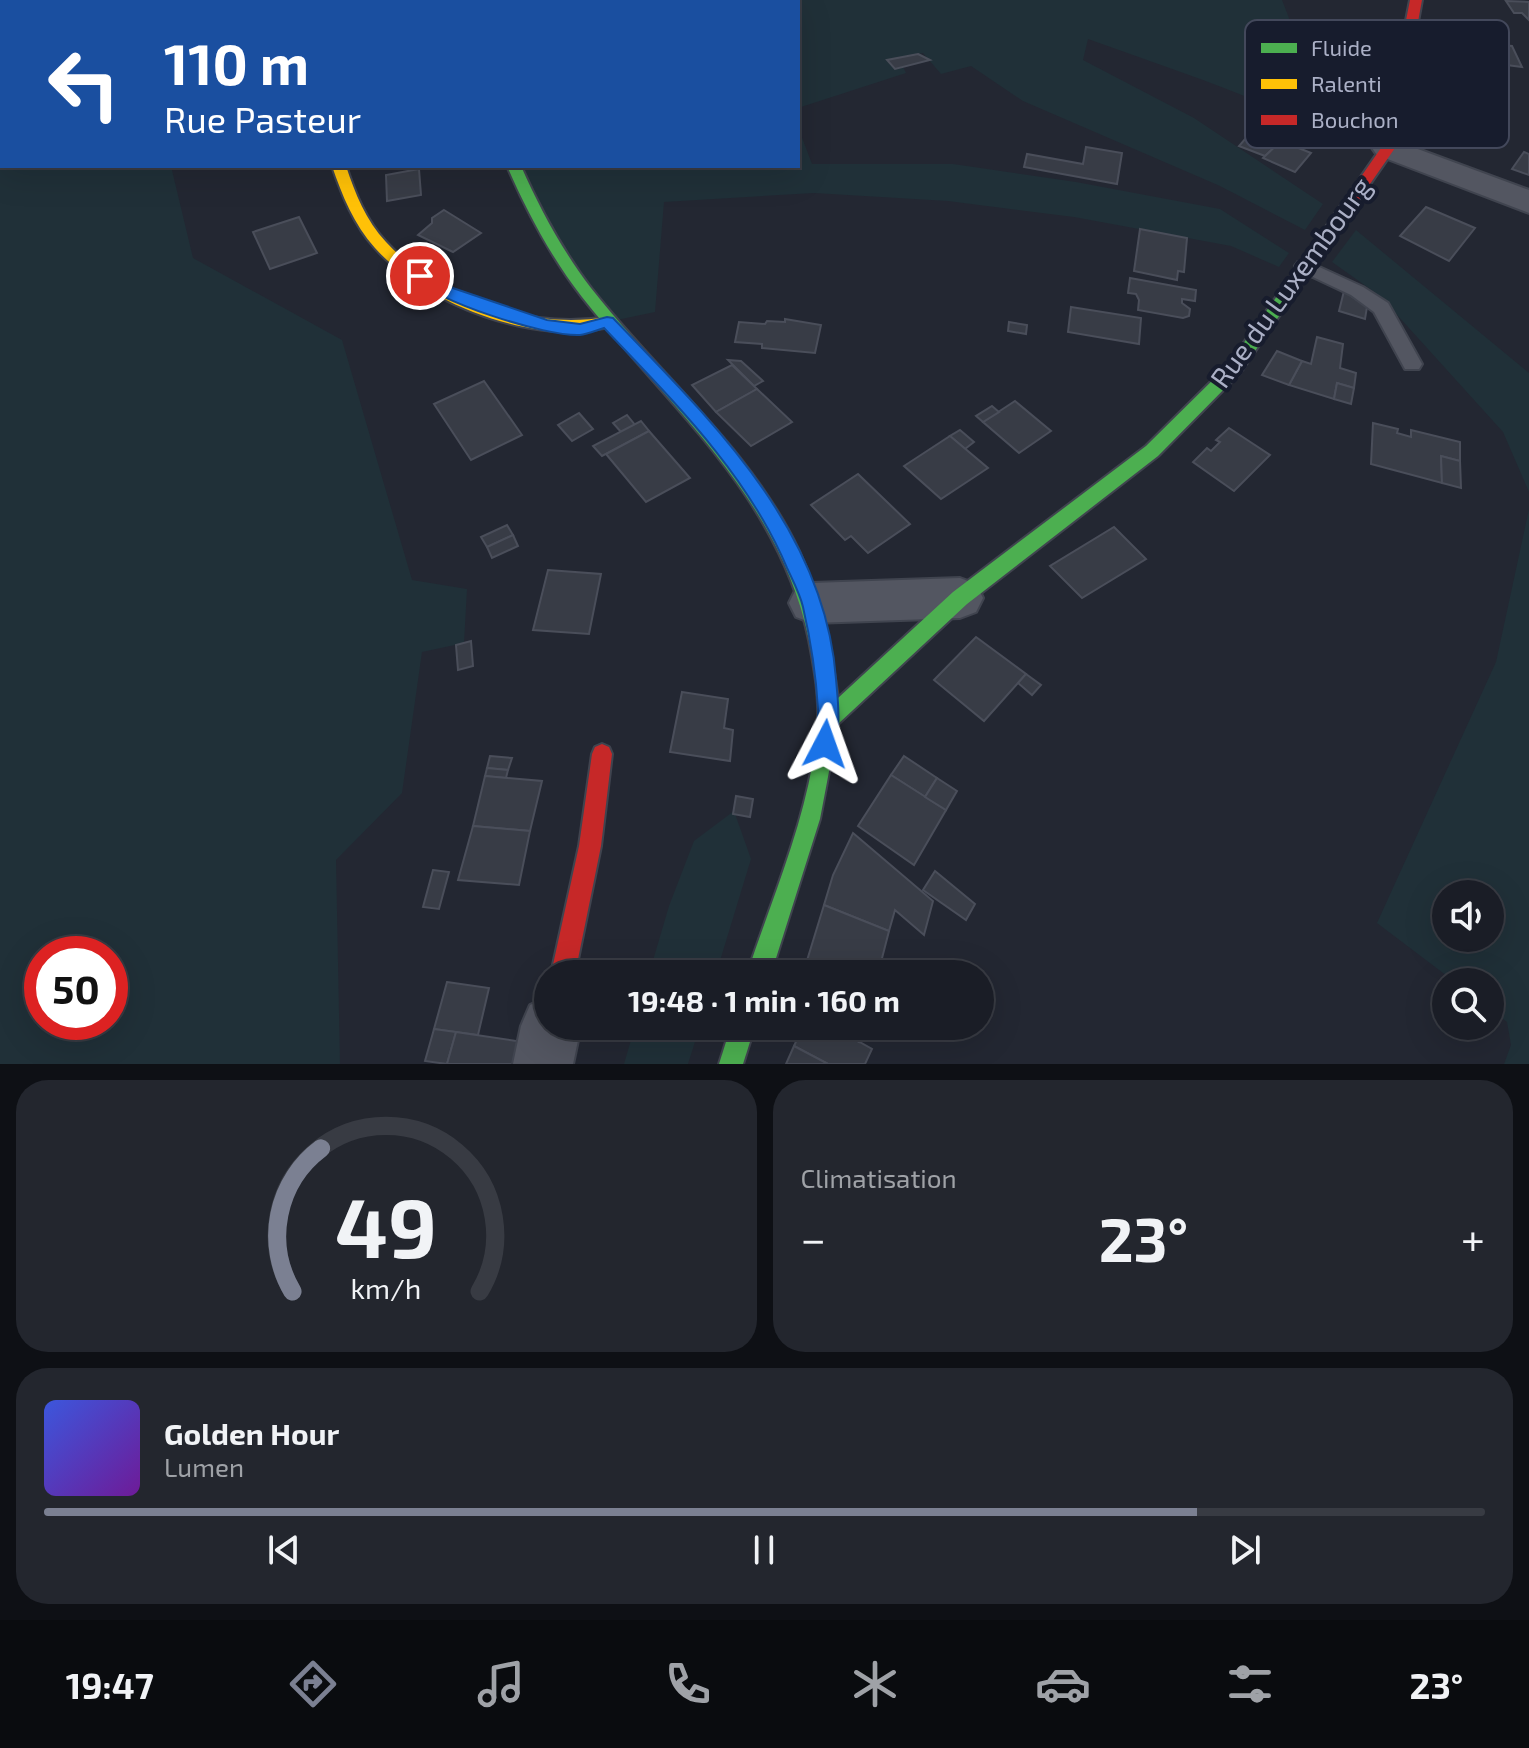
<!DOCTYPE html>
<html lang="fr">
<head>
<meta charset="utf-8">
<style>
  body { margin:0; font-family:"Exo 2",sans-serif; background:#23262e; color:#f1f3f6; height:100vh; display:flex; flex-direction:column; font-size:30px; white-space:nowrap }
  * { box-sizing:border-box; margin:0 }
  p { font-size:26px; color:#9fa2a7 }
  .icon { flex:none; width:44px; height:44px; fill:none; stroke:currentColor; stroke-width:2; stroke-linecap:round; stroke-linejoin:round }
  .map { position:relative; height:1064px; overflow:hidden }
  .drawer { display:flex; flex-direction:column; gap:16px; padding:16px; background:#0e1015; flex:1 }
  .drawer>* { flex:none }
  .guide { position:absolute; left:0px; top:0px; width:800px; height:168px; box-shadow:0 8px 32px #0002,0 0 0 2px #383b43; background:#1a4fa0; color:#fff; overflow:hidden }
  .controls { position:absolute; left:1432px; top:880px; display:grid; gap:16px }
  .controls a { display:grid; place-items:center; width:72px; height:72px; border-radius:50%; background:#1a1d26; box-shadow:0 8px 32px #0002,0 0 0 2px #383b43; font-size:40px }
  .speed { position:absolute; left:24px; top:936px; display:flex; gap:16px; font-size:40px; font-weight:700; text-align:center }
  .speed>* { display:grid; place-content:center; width:104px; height:104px; border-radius:50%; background:#1a1d26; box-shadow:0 8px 32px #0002,0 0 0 2px #383b43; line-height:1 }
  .speed .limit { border:12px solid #d22; background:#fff; color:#111 }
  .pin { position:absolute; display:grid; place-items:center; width:68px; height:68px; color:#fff; margin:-34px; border:4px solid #fff; border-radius:50%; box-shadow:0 2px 8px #0007 }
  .me { position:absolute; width:88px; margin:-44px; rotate:4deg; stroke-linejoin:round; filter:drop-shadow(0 0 6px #0008) }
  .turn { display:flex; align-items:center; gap:28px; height:168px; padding:0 32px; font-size:36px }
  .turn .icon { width:104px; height:104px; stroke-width:2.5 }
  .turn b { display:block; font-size:56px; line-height:68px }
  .big { font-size:60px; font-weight:700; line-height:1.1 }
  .drawer .card { flex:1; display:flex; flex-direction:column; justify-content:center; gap:12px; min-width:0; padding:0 28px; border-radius:32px; background:#23262e }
  .drawer .dial { align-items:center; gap:0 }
  .dial svg { height:208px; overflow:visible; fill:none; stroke:#383b43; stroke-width:7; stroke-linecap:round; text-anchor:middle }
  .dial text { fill:#f1f3f6; stroke:none }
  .song { display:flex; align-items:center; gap:24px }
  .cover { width:96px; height:96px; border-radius:12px; background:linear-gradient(135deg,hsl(230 70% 55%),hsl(280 70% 35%)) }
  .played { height:8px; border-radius:4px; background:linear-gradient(90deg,#7b8092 80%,#383b43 80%) }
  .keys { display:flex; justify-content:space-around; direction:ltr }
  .heat { display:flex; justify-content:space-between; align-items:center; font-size:44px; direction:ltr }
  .drawer .tiles { flex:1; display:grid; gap:16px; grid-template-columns:1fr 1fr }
  .card:last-child { grid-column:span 2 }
  .trip { position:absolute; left:534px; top:960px; width:460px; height:80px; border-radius:40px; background:#1a1d26; box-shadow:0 8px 32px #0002,0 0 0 2px #383b43; font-weight:700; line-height:80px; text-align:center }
  .dock { display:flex; height:128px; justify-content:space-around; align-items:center; background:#0a0c0f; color:#9fa2a7 }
  .dock .icon { width:56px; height:56px }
  .dock .active { color:#7b8092 }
  .dock b { font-size:36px; color:#f1f3f6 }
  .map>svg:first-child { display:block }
</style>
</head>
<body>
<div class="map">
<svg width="1529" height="1064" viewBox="0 0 1529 1064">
  <rect width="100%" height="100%" fill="#232732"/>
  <g fill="#203038" fill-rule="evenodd">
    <path d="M0 0H151L2 2V166H171L193 258 342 340 412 580 467 589 464 643 422 652 402 793 336 860 340 1064H0ZM42 954H110V1022H42Z"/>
    <path d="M344 0H1282L1289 18 1283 106 1278 110C1216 83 1152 62 1088 39L1083 60 1194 118 1323 204 1305 230 1220 186 1023 101 971 66 941 74 923 53 898 57 906 73 798 108V2Z"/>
    <polygon points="798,127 812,164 953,164 1076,182 1220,209 1289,253 1279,267 1231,246 1074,217 948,201 814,193 664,202 655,312 607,322 514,166 798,166"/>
    <polygon points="1356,230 1529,373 1529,492 1503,432 1380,296 1332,262"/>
    <path d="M1529 509V1064H1504L1511 1045 1507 1022 1490 1009V982H1455L1377 923 1496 662ZM1490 894V938H1446V894Z"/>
    <polygon points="734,811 751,859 716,974 649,974 669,906 694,841"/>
    <polygon points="635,1026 700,1026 688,1064 624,1064"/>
  </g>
  <g fill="#383c46" stroke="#4a4e5a" stroke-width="2">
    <polygon points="1506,1 1529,2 1529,20 1522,13 1514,13"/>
    <polygon points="1461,41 1512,46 1522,67 1491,63 1482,59 1481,50 1464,48"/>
    <polygon points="918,54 930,60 895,69 887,60"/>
    <polygon points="1252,131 1279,143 1265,156 1239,146"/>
    <polygon points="1281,141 1311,153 1295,172 1263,158"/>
    <polygon points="1086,147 1122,153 1117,184 1024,167 1027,154 1083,164"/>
    <polygon points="1524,152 1529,154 1529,175 1512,169"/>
    <polygon points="419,169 421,195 387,201 386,175"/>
    <polygon points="1426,207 1475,228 1449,261 1400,236"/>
    <polygon points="444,210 481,233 453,252 418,235 432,223 432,218"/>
    <polygon points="299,217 317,253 270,269 253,232"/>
    <polygon points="1140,229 1187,238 1184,272 1178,271 1177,280 1134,271"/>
    <polygon points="1130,278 1196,290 1195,301 1182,299 1182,303 1190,309 1189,316 1183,318 1138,310 1139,300 1136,294 1128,293"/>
    <polygon points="1344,291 1367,307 1365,319 1339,311"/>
    <polygon points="1071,307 1141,318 1139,344 1068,332"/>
    <polygon points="785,319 821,325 815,353 762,348 762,344 735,342 739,322 765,324 767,321 785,322"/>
    <polygon points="1009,322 1027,325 1026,334 1008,331"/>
    <polygon points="1317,337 1343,344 1340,368 1356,373 1354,388 1337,383 1334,399 1289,385 1302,361 1311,364"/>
    <polygon points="1277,351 1302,361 1289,385 1262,375"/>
    <polygon points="728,360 741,361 763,381 754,386"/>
    <polygon points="732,365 757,389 716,412 692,385"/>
    <polygon points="484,381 522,435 471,460 434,404"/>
    <polygon points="1337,383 1354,388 1351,404 1334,399"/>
    <polygon points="757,389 792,422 751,446 716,412"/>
    <polygon points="1015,401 1051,431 1019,453 983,422"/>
    <polygon points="992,406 999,412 983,422 976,416"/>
    <polygon points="579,413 593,429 572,441 558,425"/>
    <polygon points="627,415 635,425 621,432 613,423"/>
    <polygon points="641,421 649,431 602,456 593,446"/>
    <polygon points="1373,423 1398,429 1397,433 1411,437 1411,430 1460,442 1460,461 1441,456 1442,483 1371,464"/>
    <polygon points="1229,428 1270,455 1234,491 1193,462 1207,448 1211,451 1220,442 1216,440"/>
    <polygon points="960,430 974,442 965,449 950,436"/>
    <polygon points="649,431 690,478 646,502 606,454"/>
    <polygon points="950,436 988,468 941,499 904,466"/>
    <polygon points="1441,456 1460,461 1461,488 1442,483"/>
    <polygon points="858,474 910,524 868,553 851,536 845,540 811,505"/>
    <polygon points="507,525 513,535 487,547 481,537"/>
    <polygon points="1114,527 1146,559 1082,598 1050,566"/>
    <polygon points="513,535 518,546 492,558 487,547"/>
    <polygon points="548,570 601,574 589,634 533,630"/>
    <polygon points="976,637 1026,674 984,721 934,680"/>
    <polygon points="471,641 473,666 458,670 456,645"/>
    <polygon points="1026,674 1041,685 1032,695 1018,683"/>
    <polygon points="682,692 728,699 724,728 733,730 730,761 670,752"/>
    <polygon points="490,756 512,758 508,770 487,768"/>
    <polygon points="904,756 937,778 925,797 891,775"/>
    <polygon points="487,768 508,770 506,778 485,776"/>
    <polygon points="891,775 946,810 914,865 858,826"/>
    <polygon points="485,776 542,781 530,831 473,826"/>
    <polygon points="937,778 957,791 946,810 925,797"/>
    <polygon points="736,796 753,799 750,817 733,814"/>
    <polygon points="473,826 530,831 519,885 458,880"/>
    <polygon points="853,833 933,901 924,935 895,910 889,931 824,905 833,875"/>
    <polygon points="433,870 449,872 439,909 423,907"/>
    <polygon points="935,871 975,904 966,920 923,890"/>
    <polygon points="824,905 889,931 880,966 866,961 863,974 818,974 805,967"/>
    <polygon points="447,982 489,988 478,1035 434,1029"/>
    <polygon points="803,1026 831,1026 872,1049 865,1064 828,1064 794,1046"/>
    <polygon points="831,1026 866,1026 859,1042"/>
    <polygon points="434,1029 456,1032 447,1064 425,1061"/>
    <polygon points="456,1032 523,1042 518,1064 447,1064"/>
    <polygon points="794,1046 828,1064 786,1064"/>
  </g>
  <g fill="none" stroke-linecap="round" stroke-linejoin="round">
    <defs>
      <polygon id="lane" points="1304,260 1363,287 1388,303 1422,364 1419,369 1405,369 1374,312 1351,295 1298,270 1295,266 1298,262"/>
      <g id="street">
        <polygon points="330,0 358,0 329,2"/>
        <polygon points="1388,138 1529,190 1529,213 1377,155 1372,148 1377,141"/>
        <polygon points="960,578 976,584 983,598 976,612 960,618 812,623 796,617 789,603 796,589 812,583"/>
        <polygon points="548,997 548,1026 581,1026 573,1064 513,1064 521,1026 530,1005"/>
      </g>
      <g id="fast">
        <polygon points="445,0 457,0 458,2 446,2"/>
        <path d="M507 166H521C540 209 562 250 591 288 659 375 751 449 799 551 820 597 831 647 838 698L953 592 1146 446 1228 365 1319 237 1324 235 1331 240 1240 373 1158 456 967 604 838 724 820 819 771 974H747C774 892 813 806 818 718 819 693 814 666 809 640 778 494 670 409 582 297 551 257 527 212 507 166Z"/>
        <polygon points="731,1026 755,1026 743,1064 719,1064"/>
      </g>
      <path id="slow" d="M332 166H346C355 193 366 221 386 242 439 299 531 330 607 317L615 322 612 326C538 347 426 305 375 248 354 225 342 195 332 166Z"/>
      <g id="jam">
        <polygon points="1410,0 1422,0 1395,148 1329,243 1319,243 1319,237 1381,148"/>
        <polygon points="602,744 609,747 612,754 601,846 575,974 551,974 579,846 592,754 595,747"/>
      </g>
    </defs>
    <use href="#lane" stroke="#40444f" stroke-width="4"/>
    <use href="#street" stroke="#40444f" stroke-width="4"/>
    <use href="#fast" stroke="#40444f" stroke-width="4"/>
    <use href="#slow" stroke="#40444f" stroke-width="4"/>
    <use href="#jam" stroke="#40444f" stroke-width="4"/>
    <use href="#lane" fill="#535661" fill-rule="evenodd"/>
    <use href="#street" fill="#535661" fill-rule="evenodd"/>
    <use href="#fast" fill="#4caf50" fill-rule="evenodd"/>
    <use href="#slow" fill="#ffc107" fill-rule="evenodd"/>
    <use href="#jam" fill="#c62828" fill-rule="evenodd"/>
  </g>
  <path fill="#1a73e8" stroke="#114b97" stroke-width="2" d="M420 271 444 285 547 320 580 324 607 317 613 318C711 420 825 529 836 679 838 703 842 729 832 751L825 754 818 751C812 738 819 723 818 709 816 674 811 642 803 607 800 594 793 581 787 568 747 473 674 402 604 328 597 330 588 334 580 335 547 337 433 301 412 276Z"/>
  <g text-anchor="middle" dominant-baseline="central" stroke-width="8" stroke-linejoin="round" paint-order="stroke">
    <g font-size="28" fill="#abb0c6" stroke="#171c2d">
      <text transform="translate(1290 282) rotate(-54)">Rue du Luxembourg</text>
    </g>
  </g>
  <rect x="1245" y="20" width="264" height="128" rx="12" fill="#171c2d" stroke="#43485b" stroke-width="2"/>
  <rect x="1261" y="43" width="36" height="10" fill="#4caf50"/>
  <rect x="1261" y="79" width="36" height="10" fill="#ffc107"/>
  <rect x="1261" y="115" width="36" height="10" fill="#c62828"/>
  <g font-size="22" fill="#abb0c6">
    <text x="1311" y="56">Fluide</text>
    <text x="1311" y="92">Ralenti</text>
    <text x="1311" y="128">Bouchon</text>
  </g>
</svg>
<div class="controls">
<a><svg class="icon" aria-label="sound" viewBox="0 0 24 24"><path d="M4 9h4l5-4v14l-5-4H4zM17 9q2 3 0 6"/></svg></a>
<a><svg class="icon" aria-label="search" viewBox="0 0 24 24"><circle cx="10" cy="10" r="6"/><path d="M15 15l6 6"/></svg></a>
</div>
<div class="speed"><div class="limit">50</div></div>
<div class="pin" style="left:420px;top:276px;background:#d93025"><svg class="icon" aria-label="arrive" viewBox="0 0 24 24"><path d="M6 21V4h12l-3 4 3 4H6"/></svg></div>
<svg class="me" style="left:825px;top:744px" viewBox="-20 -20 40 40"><path d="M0-17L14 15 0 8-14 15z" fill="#1a73e8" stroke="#fff" stroke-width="4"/></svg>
<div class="trip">19:48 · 1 min · 160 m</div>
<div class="guide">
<div class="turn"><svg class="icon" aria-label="left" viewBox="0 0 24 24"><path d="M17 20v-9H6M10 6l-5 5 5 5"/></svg><div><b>110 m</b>Rue Pasteur</div></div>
</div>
</div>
<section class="drawer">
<div class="tiles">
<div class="card dial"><svg viewBox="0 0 100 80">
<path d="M14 69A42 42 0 1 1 86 69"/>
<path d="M14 69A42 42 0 0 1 25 14" stroke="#7b8092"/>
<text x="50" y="56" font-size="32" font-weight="700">49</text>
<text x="50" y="72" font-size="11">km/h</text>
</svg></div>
<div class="card"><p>Climatisation</p>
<div class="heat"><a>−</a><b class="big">23°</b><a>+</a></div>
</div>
<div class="card">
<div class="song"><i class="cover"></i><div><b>Golden Hour</b><p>Lumen</p></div></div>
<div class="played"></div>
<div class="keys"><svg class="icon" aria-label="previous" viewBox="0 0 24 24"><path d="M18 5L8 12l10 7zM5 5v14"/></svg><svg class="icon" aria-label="pause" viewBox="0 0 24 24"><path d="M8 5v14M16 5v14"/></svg><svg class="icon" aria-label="next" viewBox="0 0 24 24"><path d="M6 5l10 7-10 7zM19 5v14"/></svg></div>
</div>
</div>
</section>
<nav class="dock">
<b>19:47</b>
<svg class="icon active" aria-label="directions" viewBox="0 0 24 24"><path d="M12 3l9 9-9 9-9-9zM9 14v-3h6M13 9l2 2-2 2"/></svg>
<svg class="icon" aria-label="music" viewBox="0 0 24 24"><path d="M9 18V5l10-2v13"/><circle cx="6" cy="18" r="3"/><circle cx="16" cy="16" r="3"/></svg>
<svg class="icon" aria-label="phone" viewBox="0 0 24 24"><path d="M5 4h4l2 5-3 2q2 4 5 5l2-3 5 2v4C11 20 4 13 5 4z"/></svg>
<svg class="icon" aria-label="climate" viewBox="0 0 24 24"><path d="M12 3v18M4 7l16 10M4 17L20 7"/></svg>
<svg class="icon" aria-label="car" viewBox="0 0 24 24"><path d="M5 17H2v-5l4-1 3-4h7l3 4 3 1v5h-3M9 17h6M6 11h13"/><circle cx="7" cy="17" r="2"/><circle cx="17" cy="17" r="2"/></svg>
<svg class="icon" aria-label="filters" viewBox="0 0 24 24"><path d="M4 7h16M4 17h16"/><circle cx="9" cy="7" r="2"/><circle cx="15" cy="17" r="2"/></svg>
<b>23°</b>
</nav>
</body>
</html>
